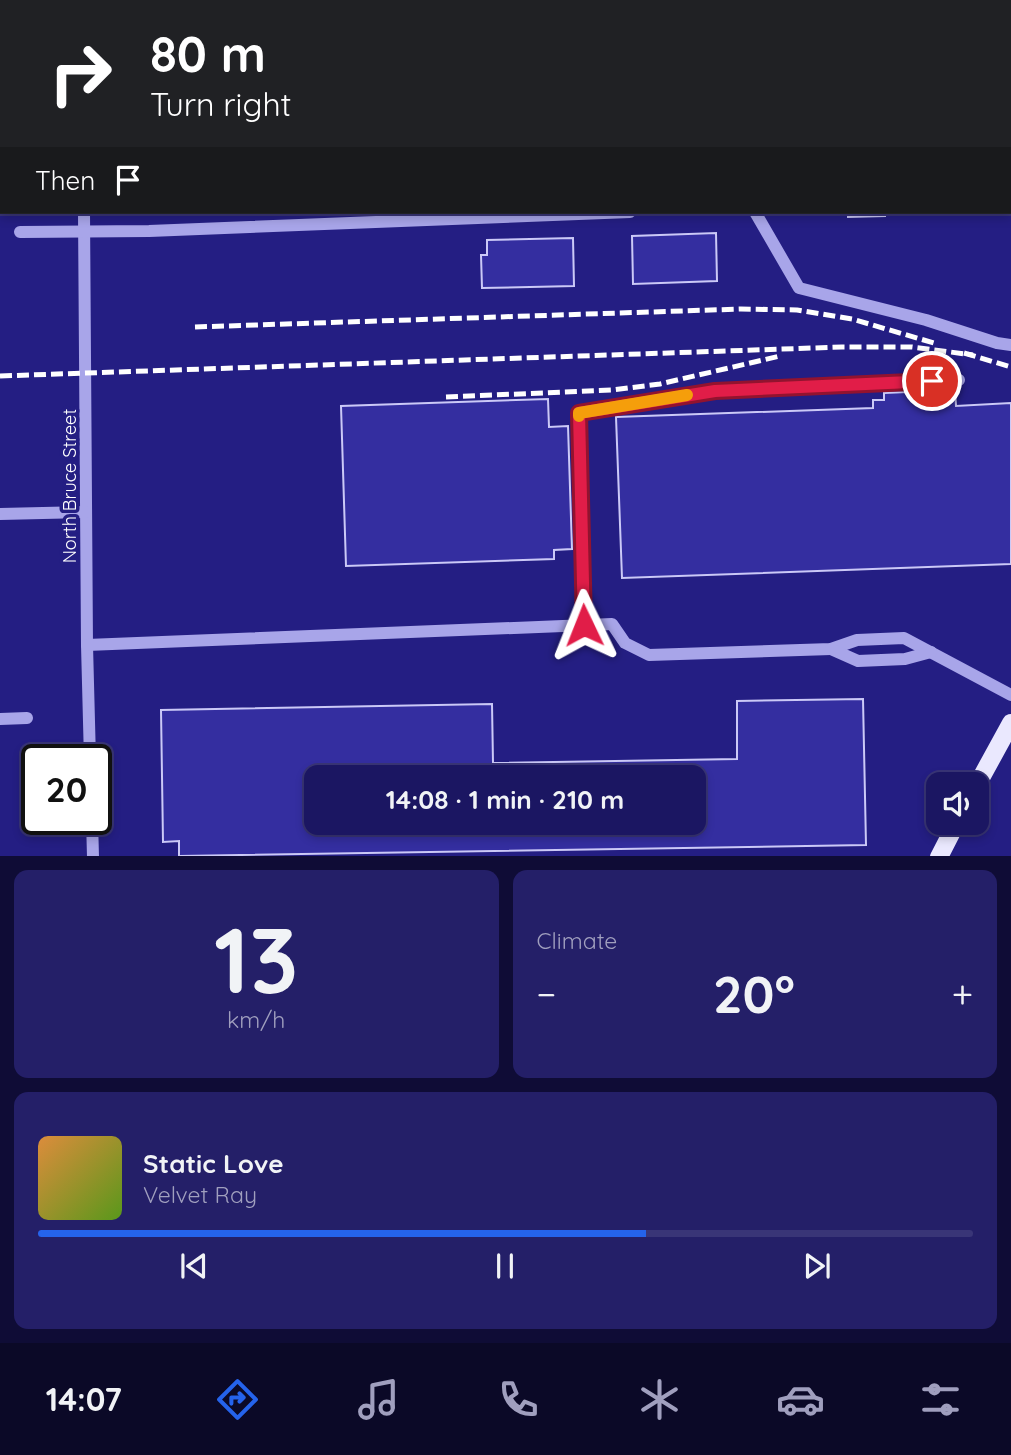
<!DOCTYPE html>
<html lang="en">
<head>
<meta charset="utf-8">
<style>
  body { margin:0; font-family:Quicksand,sans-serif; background:#241f68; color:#f1f3f6; height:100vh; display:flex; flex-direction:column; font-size:26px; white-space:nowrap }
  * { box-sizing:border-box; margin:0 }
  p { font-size:23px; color:#a09fbe }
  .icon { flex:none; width:38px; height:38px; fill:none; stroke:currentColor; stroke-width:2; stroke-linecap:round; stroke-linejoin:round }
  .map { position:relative; height:856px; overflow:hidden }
  .drawer { display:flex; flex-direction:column; gap:14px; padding:14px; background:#0f0c36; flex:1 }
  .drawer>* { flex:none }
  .banner { position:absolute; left:0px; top:0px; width:1012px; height:214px; box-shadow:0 4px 10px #0003,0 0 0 2px #393577; background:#202124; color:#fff; overflow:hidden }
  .tools { position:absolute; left:926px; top:772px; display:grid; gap:14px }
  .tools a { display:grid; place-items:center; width:63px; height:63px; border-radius:14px; background:#1b1662; box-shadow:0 4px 10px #0003,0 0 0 2px #393577; font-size:35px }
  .speed { position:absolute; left:21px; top:744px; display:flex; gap:14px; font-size:35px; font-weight:700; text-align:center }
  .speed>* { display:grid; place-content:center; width:91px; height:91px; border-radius:50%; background:#1b1662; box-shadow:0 4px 10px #0003,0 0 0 2px #393577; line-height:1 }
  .speed .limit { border:4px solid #111; border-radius:10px; background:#fff; color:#111 }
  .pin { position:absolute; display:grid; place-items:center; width:60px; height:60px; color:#fff; margin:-30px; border:4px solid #fff; border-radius:50%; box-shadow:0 2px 7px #0007 }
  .me { position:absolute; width:77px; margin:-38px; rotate:358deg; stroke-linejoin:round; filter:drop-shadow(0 0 5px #0008) }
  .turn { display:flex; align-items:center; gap:24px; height:147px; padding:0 35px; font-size:32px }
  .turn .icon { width:91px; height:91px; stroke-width:2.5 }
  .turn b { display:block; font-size:49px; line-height:60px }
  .then { display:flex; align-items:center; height:66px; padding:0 35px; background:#0003; gap:14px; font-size:26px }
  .big { font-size:52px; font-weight:700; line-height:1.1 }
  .drawer .tile { flex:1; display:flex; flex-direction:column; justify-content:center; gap:10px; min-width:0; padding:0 24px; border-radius:14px; background:#241f68 }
  .drawer .dial { align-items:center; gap:0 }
  .dial b { font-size:91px; line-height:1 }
  .song { display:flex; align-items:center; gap:21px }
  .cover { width:84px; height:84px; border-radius:10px; background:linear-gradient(135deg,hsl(30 70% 55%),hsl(90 70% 35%)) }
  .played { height:7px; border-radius:4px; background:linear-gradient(90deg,#2563eb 65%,#393577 65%) }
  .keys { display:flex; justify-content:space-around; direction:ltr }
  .heat { display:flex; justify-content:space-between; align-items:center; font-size:38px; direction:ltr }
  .drawer .tiles { flex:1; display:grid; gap:14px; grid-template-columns:1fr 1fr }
  .tile:last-child { grid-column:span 2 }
  .trip { position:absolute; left:304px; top:765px; width:402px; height:70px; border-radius:14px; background:#1b1662; box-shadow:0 4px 10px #0003,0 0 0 2px #393577; font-weight:700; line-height:70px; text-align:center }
  .menu { display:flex; height:112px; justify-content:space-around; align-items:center; background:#0b0927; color:#a09fbe }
  .menu .icon { width:49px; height:49px }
  .menu .on { color:#2563eb }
  .menu b { font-size:32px; color:#f1f3f6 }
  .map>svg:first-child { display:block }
</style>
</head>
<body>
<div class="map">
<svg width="1011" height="857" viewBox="0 0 1011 857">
  <rect width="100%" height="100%" fill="#241e83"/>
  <g fill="#342ea0" stroke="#cbc9f7" stroke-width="2" fill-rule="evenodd">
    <polygon points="848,212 885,212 885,216 848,217"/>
    <polygon points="716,233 717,281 633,284 632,236"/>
    <polygon points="573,238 574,286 482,288 481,255 487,255 487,240"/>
    <polygon points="955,390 956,406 1011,403 1011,564 622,578 616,417 873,408 873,400 884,400 884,393"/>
    <polygon points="548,399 549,427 568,426 572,549 554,550 554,559 346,566 341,406"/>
    <path d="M863 699 866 845 179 856V841L163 842 161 710 492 704 493 763 737 759V701ZM317 777H695V822H317Z"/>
  </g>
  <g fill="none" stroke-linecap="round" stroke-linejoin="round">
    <g stroke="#a8a5e9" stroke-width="12">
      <polyline points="81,0 81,2"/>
      <polyline points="354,0 355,2"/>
      <polyline points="744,0 744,2"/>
      <polyline points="0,42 2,42"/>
      <polyline points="84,212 87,645 90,760"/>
      <polyline points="755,212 799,288 926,320 997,343 1011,345"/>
      <polyline points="20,232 149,231 630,212"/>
      <polyline points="0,514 86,512"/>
      <polyline points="584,625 579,413 715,391 959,380"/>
      <polyline points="87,645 612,624 625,643 649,655 831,649 857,640 904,638 1011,695"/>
      <polyline points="831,649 858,661 905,659 931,652"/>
      <polyline points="0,719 27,718"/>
      <polyline points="92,819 93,857"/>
    </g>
    <g stroke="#eae8fe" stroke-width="18">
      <polyline points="976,787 1011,723"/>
      <polyline points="939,857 957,822"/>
    </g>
    <g stroke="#fff" stroke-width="5" stroke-dasharray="12 5" stroke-linecap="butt">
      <polyline points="195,327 741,309 797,310 852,319 934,343"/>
      <polyline points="964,353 1011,367"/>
      <polyline points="0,376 842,347 912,347 973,355"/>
      <polyline points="446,397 612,390 660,384 780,356"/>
    </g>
  </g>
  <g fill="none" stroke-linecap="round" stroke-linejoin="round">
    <defs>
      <polyline id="route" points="584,625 579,413 715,391 932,381"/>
    </defs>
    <use href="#route" stroke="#92132f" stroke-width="18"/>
    <use href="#route" stroke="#e11d48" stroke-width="12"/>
    <polyline stroke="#f59e0b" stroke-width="12" points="579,416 579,413 687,395"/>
  </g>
  <g text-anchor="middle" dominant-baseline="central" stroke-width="7" stroke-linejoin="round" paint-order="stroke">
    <g font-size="18" fill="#fff" stroke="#241e83">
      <text transform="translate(69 486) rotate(-90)">North Bruce Street</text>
    </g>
  </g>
</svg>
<div class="tools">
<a><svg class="icon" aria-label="sound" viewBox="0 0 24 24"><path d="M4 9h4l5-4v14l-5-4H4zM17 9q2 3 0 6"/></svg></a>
</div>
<div class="speed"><div class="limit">20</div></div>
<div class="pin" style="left:932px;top:381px;background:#d93025"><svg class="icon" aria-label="arrive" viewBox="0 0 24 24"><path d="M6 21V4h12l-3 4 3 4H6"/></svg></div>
<svg class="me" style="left:584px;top:625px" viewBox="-20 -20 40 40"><path d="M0-17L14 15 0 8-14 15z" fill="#e11d48" stroke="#fff" stroke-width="4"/></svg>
<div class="trip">14:08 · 1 min · 210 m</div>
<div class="banner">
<div class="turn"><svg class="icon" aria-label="right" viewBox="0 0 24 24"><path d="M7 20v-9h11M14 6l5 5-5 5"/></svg><div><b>80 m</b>Turn right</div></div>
<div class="then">Then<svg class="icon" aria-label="arrive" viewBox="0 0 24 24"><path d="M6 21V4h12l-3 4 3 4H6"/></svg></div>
</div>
</div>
<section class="drawer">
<div class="tiles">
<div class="tile dial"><b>13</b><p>km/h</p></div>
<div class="tile"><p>Climate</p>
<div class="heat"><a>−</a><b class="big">20°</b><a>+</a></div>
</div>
<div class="tile">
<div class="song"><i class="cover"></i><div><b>Static Love</b><p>Velvet Ray</p></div></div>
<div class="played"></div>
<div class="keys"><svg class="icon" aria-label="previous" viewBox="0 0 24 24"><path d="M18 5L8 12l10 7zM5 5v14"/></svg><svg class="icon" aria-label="pause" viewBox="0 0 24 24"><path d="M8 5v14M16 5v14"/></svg><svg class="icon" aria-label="next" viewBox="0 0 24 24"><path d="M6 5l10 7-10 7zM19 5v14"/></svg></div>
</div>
</div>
</section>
<nav class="menu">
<b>14:07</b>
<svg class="icon on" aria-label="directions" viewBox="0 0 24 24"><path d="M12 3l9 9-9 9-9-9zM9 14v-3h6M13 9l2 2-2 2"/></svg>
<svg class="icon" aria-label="music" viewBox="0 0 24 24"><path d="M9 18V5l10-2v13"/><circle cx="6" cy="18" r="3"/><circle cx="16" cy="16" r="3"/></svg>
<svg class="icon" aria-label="phone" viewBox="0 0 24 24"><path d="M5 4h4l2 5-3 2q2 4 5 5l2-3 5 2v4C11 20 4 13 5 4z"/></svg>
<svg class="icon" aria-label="climate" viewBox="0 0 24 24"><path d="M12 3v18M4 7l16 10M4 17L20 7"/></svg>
<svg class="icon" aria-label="car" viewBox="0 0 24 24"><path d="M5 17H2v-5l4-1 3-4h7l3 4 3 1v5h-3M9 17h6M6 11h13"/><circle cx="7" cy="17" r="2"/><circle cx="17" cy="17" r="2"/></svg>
<svg class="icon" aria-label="filters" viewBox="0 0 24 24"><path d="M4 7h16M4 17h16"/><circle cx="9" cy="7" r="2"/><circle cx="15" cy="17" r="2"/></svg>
</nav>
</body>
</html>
